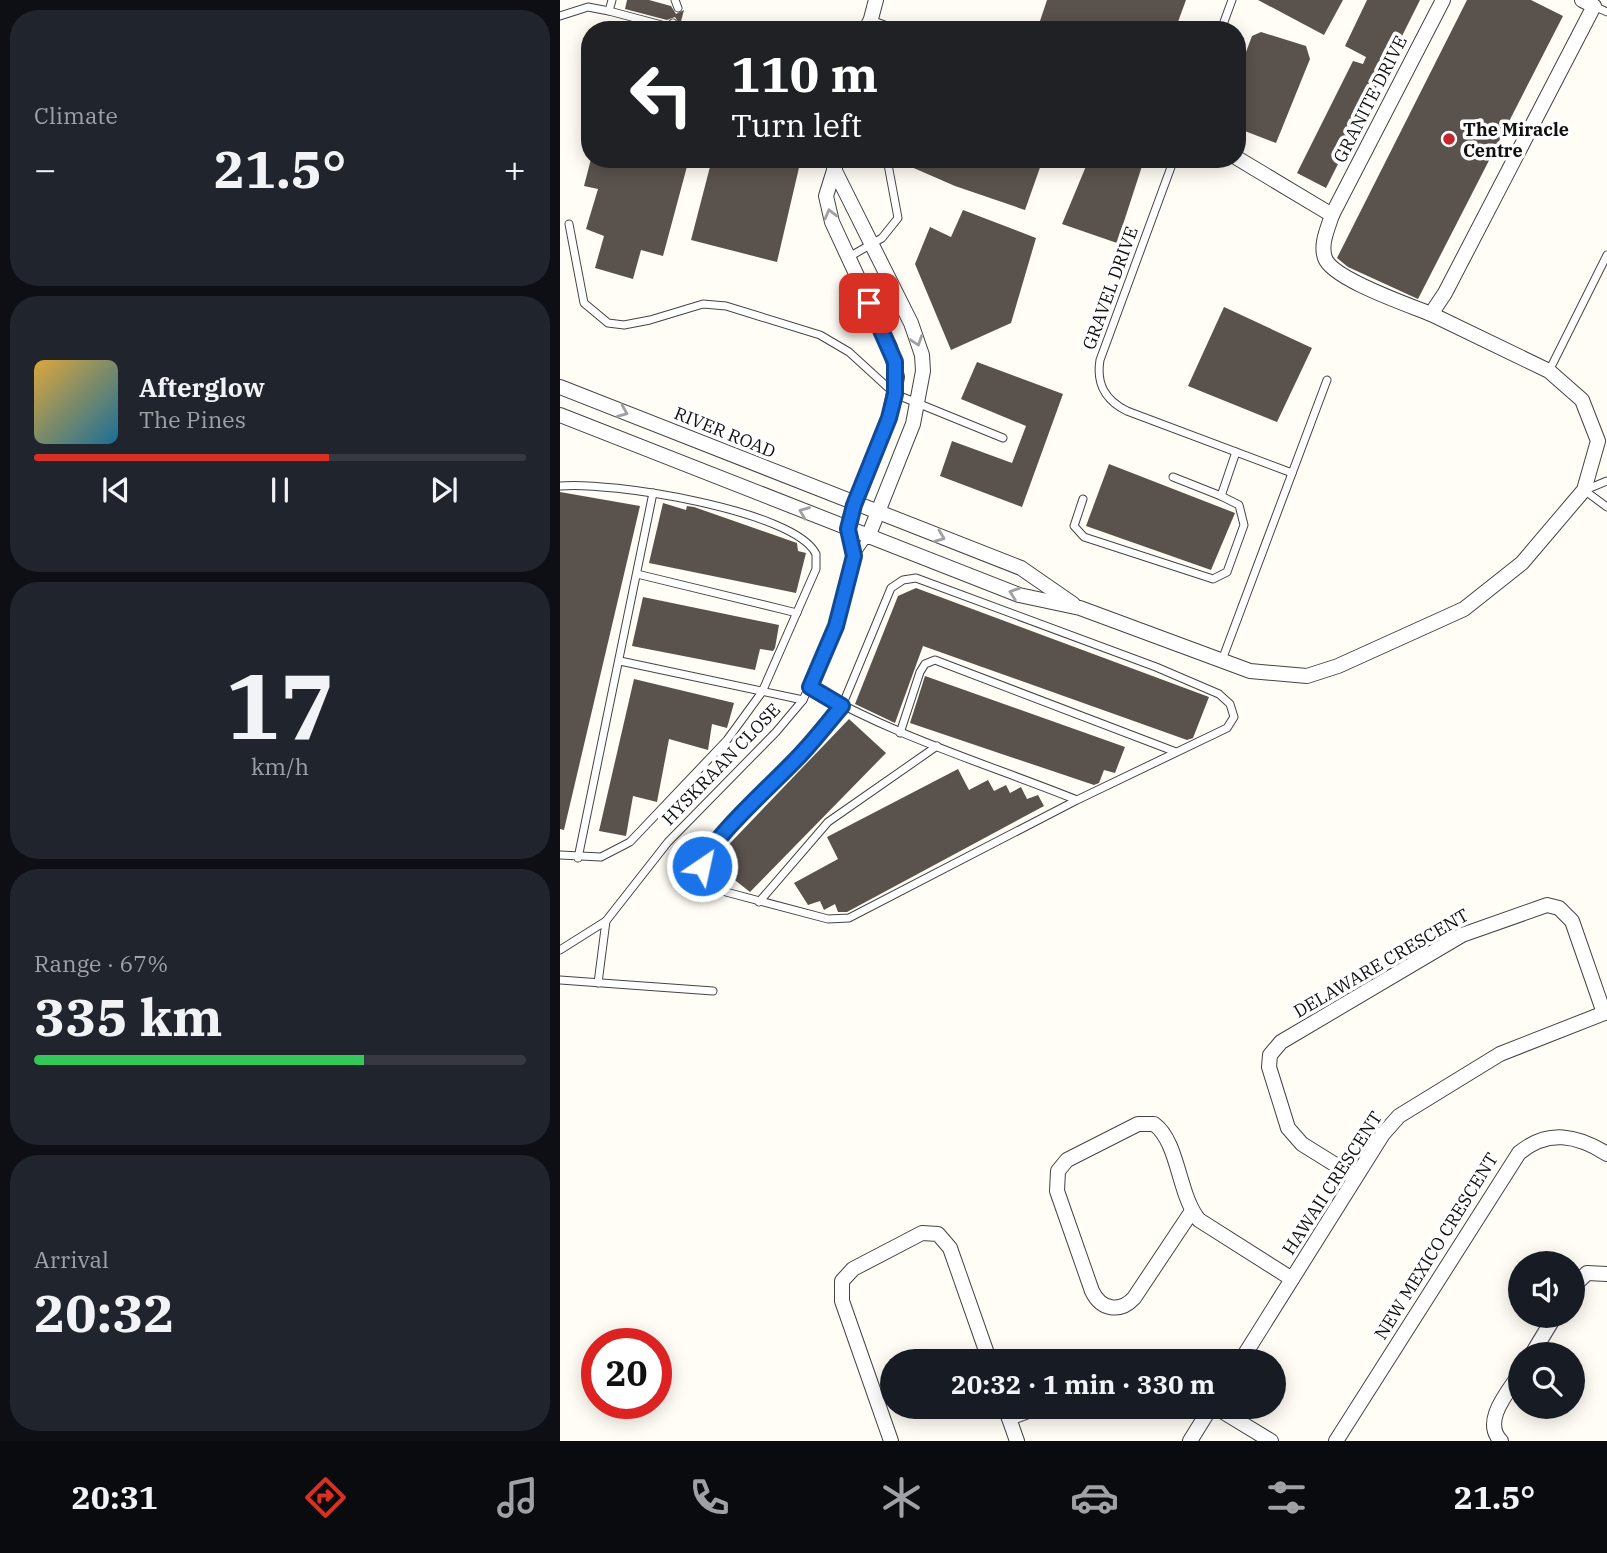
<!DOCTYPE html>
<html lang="en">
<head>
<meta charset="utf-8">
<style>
  body { margin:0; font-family:"IBM Plex Serif",serif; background:#20242c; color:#f1f3f6; height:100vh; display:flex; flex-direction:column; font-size:26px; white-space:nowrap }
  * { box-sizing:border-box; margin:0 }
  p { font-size:23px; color:#9ea1a6 }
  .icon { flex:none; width:38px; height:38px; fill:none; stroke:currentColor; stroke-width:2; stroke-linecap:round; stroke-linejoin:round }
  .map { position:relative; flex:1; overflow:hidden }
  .drawer { display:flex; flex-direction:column; gap:10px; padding:10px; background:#0d0f14; width:560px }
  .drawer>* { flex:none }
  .top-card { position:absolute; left:21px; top:21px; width:665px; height:147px; border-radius:28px; box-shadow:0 4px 18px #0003; background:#202124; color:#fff; overflow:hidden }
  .fabs { position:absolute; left:948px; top:1251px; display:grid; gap:14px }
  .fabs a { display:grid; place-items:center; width:77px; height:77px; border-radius:50%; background:#171b24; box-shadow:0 4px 18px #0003; font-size:35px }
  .speed { position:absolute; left:21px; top:1328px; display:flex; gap:14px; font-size:35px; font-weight:700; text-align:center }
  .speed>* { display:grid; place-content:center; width:91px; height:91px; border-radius:50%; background:#171b24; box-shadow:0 4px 18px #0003; line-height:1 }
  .speed .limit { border:10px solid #d22; background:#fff; color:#111 }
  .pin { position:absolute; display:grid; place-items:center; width:60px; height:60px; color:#fff; margin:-30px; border-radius:14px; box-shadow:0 4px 10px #0006 }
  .me { position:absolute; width:77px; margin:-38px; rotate:34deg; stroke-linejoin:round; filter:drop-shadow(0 0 5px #0008) }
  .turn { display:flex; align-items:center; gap:24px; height:147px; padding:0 35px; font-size:32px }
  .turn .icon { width:91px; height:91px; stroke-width:2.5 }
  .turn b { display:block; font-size:49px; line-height:60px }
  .big { font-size:52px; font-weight:800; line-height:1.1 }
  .drawer .widget { flex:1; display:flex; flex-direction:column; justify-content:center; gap:10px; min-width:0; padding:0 24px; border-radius:28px; background:#20242c }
  .drawer .dial { align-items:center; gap:0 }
  .dial b { font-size:91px; line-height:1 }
  .song { display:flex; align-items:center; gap:21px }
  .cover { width:84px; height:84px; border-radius:10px; background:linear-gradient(135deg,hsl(40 70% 55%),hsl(200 70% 35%)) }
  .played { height:7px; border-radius:4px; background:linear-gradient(90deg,#d93025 60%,#363941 60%) }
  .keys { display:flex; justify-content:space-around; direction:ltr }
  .heat { display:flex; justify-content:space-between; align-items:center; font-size:38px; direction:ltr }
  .charge { height:10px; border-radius:5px; background:linear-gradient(90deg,#34c759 67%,#363941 0) }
  .trip { position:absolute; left:320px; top:1349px; width:406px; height:70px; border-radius:35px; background:#171b24; box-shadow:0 4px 18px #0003; font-weight:800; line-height:70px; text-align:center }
  .tab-bar { display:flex; height:112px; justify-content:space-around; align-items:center; background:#090b0e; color:#9ea1a6 }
  .tab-bar .icon { width:49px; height:49px }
  .tab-bar .on { color:#d93025 }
  .tab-bar b { font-size:32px; color:#f1f3f6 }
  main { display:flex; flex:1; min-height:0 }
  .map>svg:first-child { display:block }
</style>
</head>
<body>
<main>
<section class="drawer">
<div class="widget"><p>Climate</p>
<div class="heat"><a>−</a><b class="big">21.5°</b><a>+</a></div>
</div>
<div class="widget">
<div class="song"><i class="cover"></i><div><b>Afterglow</b><p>The Pines</p></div></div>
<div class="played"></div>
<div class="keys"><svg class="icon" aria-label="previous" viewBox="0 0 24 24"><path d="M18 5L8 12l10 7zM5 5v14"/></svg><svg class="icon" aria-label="pause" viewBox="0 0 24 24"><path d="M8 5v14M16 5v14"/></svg><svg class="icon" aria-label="next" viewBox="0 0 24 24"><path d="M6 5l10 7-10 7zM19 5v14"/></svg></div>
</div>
<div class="widget dial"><b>17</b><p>km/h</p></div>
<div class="widget"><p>Range · 67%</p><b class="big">335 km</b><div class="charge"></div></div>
<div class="widget"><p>Arrival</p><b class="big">20:32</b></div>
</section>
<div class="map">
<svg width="1047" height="1441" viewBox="0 0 1047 1441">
  <rect width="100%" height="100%" fill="#fffdf5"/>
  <g fill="#5a524d">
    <polygon points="67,0 89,0 111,6 116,14 124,10 120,25 115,17 107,20 65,9"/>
    <polygon points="487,0 626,0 615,30 477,30"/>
    <polygon points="698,0 783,0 764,35"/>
    <polygon points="807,0 860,0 766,188 737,173 793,61 803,64 806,57 785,46"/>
    <polygon points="907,0 971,0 1003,16 858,299 788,267 777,258"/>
    <polygon points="701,32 746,46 750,59 716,143 677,128 677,76 692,36"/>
    <polygon points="31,159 129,159 103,256 81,250 73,279 35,268 44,236 26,229 38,189 24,186"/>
    <polygon points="152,159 241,159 217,262 131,240"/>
    <polygon points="333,159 483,159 465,210 395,186"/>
    <polygon points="529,159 574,159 583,163 557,243 502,224"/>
    <polygon points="403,210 476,238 451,323 391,350 355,264 370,227 391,237"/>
    <polygon points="664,307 752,348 717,422 628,386"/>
    <polygon points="417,362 503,394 462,507 380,476 392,441 452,463 466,426 401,399"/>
    <polygon points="549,464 675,513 651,570 526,526"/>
    <polygon points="0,492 80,506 4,830 0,829"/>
    <polygon points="103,503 126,510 127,506 134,507 237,543 238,551 246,553 236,593 89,563"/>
    <polygon points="356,588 649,697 633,738 627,740 363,646 335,723 295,704 338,596"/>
    <polygon points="83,597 219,625 215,648 213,651 200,649 195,670 72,646"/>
    <polygon points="365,676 565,747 555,773 544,770 539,783 534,785 350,723"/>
    <polygon points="74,679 174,703 167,728 152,724 148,750 109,739 97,802 73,796 66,836 39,831"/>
    <polygon points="289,719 326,753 190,892 152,862"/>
    <polygon points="398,769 409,790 428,780 434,791 446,785 450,793 461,787 467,799 478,795 484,806 287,912 278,912 275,904 264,910 260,901 248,905 234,883 278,859 267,837"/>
  </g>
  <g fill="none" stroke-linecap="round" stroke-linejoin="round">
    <defs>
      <g id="lane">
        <polyline points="115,0 118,8"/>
        <polyline points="1034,6 1047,12"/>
        <polyline points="49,11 109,27 113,23"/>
        <polyline points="0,16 28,7 49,11 52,0"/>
        <polyline points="661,30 672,0"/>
        <path d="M614 159 540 360C536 384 545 400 567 411L732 473"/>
        <polyline points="9,224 24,303 48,323 64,325 90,320 143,304 166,306 260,335 289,352 335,394 443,438"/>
        <polyline points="289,257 322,238 338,218 327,159"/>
        <polyline points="989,371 1047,255"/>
        <polyline points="613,477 661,496"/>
        <path d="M0 486C48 481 235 510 256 554V569L202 692 167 740 70 842 41 857 0 855"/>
        <polyline points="1024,490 1047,507"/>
        <polyline points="1025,490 1047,481"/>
        <polyline points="523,499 514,526 524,537 653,579 667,572 684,525 679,505 661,496 676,452"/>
        <polyline points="288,530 294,557"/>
        <polyline points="77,574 237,613"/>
        <polyline points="662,660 767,380"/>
        <polyline points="60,661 243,700"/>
        <path d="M250 687C333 736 427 764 517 800L667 728 674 717 670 704 659 694 596 667 356 578 343 580 331 588 282 706 144 858 145 873 166 892 268 919 289 918 517 800"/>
        <polyline points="340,733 360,672 365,664 375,660 616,752"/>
        <polyline points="18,858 93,493"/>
        <polyline points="199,902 268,822 377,746"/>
        <polyline points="0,950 46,921"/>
        <polyline points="0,980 153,991"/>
        <polyline points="38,983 46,921 108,842 216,732 243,700 276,626 294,557 308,537"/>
      </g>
      <g id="street">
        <polyline points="309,23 328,30"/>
        <polyline points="308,30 316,0"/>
        <path d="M677 158 772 215C768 228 760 244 765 258 772 279 849 305 871 314L885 293 1034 6 1022 0"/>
        <polyline points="276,164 266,196 272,222 330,347 337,377 329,418 294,505 288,529"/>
        <polyline points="274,169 351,323 362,355 363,371 353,424 308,537"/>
        <polyline points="772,215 883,0"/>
        <polyline points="0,387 461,568 513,604"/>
        <polyline points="0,415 459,595 520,608 690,671 747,676 778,666 904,609 962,563 1024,490 1038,441 1022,400 989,371 871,314"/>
        <polyline points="795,1177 742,1144 728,1128 709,1067 710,1055 721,1042 902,935 987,905 999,908 1012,921 1044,1013"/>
        <path d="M632 1211 574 1298C560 1313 541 1310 532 1291L497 1191 498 1171 507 1160 578 1124H594C619 1142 618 1195 639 1220L732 1279"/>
        <polyline points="1013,1287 1027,1273 1047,1274"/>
        <polyline points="972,1354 995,1316"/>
        <polyline points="680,1362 823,1134 839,1116 940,1054 1047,1012"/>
        <polyline points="445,1407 457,1441"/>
        <polyline points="655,1407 711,1441"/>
        <polyline points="449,1418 479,1407"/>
        <polyline points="331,1441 282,1301 282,1281 293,1269 362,1233 378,1234 390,1248 430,1362"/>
        <polyline points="630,1441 651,1407"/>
        <path d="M776 1441 959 1153C988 1129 1017 1135 1047 1154"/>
        <path d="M941 1441C921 1421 949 1391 961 1372"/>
      </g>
    </defs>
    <use href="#lane" stroke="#444" stroke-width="9"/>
    <use href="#street" stroke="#444" stroke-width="16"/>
    <use href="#lane" stroke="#fff" stroke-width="7"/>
    <use href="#street" stroke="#fff" stroke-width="14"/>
  </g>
  <defs><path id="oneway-chevron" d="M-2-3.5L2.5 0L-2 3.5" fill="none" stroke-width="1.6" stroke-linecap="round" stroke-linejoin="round" transform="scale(1.75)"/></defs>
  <g stroke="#a0a0a0">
    <use href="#oneway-chevron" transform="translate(270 214) rotate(-105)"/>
    <use href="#oneway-chevron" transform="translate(357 341) rotate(71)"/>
    <use href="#oneway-chevron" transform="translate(63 412) rotate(22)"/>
    <use href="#oneway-chevron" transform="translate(244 512) rotate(-158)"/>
    <use href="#oneway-chevron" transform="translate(380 537) rotate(21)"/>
    <use href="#oneway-chevron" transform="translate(454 593) rotate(-161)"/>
  </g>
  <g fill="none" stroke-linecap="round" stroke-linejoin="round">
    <defs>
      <path id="route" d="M142 866C147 841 223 775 243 752 257 737 269 721 282 706L250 687 276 626 294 556 288 529 294 505 329 418 335 394V362L309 303"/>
    </defs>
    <use href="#route" stroke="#114b97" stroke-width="18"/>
    <use href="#route" stroke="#1a73e8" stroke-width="12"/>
  </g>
  <circle fill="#c4262e" stroke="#fff" stroke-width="2.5" cx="889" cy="139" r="7"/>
  <g text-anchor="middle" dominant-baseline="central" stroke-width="7" stroke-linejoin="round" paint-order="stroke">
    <g font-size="18" fill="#111" stroke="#fff">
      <text transform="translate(810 99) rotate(-63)">GRANITE DRIVE</text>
      <text transform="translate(550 288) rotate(-70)">GRAVEL DRIVE</text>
      <text transform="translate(165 432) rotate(22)">RIVER ROAD</text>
      <text transform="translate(161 764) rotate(-46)">HYSKRAAN CLOSE</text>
      <text transform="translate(821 963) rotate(-30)">DELAWARE CRESCENT</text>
      <text transform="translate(772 1183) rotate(-57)">HAWAII CRESCENT</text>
      <text transform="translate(876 1246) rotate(-58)">NEW MEXICO CRESCENT</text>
    </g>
    <g font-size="18" font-weight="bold" fill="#111" stroke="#fff" text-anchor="start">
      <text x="903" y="129">The Miracle<tspan x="903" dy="21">Centre</tspan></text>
    </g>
  </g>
</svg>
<div class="fabs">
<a><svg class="icon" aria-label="sound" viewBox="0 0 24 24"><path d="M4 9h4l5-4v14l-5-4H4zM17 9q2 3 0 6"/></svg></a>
<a><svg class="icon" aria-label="search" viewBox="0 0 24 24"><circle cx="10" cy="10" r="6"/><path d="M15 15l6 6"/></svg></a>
</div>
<div class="speed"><div class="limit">20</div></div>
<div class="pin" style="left:309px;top:303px;background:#d93025"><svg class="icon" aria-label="arrive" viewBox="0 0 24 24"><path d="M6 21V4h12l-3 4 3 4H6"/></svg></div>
<svg class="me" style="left:142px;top:866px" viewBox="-20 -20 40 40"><circle r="17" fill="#1a73e8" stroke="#fff" stroke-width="3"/><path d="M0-11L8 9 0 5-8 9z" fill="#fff"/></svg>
<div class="trip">20:32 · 1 min · 330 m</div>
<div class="top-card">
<div class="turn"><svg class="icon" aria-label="left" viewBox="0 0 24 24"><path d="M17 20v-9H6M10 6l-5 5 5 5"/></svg><div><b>110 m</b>Turn left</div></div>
</div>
</div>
</main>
<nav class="tab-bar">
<b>20:31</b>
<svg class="icon on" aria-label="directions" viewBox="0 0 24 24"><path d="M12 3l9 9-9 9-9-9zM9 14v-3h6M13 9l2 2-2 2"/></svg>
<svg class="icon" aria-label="music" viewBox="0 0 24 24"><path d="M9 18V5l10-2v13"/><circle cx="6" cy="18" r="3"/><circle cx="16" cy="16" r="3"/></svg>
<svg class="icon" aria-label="phone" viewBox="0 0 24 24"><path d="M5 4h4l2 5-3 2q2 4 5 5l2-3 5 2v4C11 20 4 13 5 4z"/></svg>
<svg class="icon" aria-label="climate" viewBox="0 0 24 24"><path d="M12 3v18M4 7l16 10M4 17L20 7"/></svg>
<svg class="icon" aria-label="car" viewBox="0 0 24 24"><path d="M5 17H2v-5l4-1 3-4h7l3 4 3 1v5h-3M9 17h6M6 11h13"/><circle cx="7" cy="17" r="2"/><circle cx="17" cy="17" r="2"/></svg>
<svg class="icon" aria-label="filters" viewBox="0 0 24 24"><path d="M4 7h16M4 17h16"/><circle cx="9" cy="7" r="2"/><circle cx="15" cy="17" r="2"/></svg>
<b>21.5°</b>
</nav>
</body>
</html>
